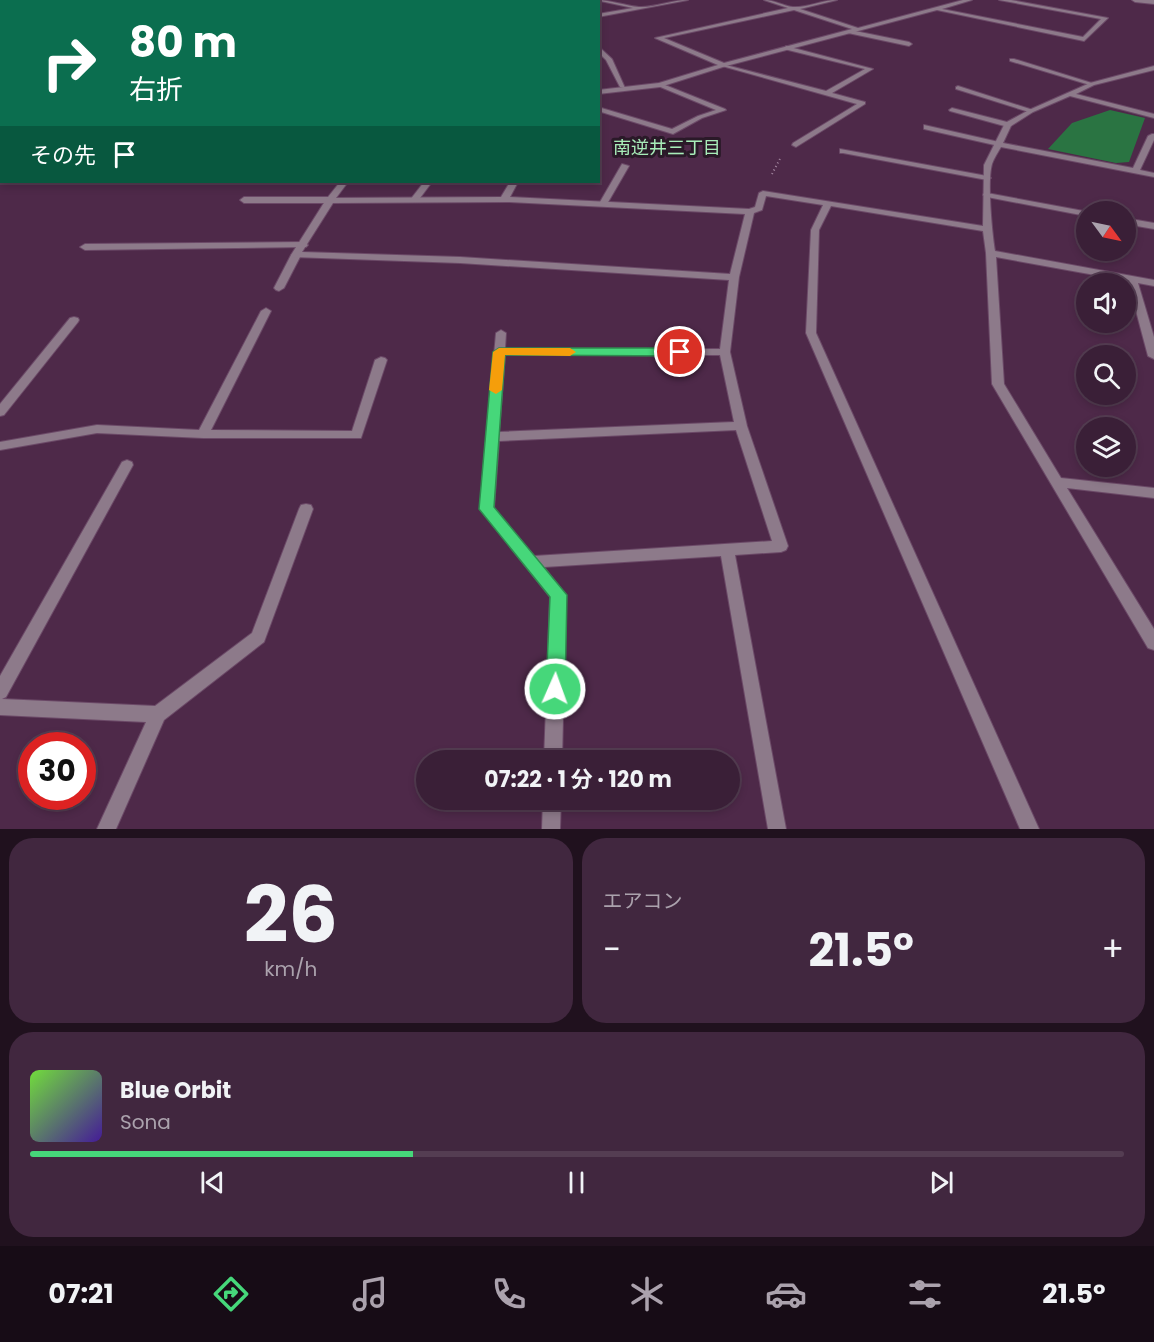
<!DOCTYPE html>
<html lang="ja">
<head>
<meta charset="utf-8">
<style>
  body { margin:0; font-family:Poppins,"Noto Sans JP",sans-serif; background:#41273f; color:#f1f3f6; height:100vh; display:flex; flex-direction:column; font-size:22px; white-space:nowrap }
  * { box-sizing:border-box; margin:0 }
  p { font-size:20px; color:#aba2ad }
  .icon { flex:none; width:33px; height:33px; fill:none; stroke:currentColor; stroke-width:2; stroke-linecap:round; stroke-linejoin:round }
  .map { position:relative; height:829px; overflow:hidden }
  .sheet { display:flex; flex-direction:column; gap:9px; padding:9px; background:#20111e; flex:1 }
  .sheet>* { flex:none }
  .top-card { position:absolute; left:0px; top:0px; width:600px; height:183px; box-shadow:0 3px 9px #0003,0 0 0 2px #543d52; background:#0b6e4f; color:#fff; overflow:hidden }
  .needle { width:39px; rotate:123deg }
  .buttons { position:absolute; left:1076px; top:201px; display:grid; gap:12px }
  .buttons a { display:grid; place-items:center; width:60px; height:60px; border-radius:50%; background:#3a1f37; box-shadow:0 3px 9px #0003,0 0 0 2px #543d52; font-size:30px }
  .speed { position:absolute; left:18px; top:732px; display:flex; gap:12px; font-size:30px; font-weight:700; text-align:center }
  .speed>* { display:grid; place-content:center; width:78px; height:78px; border-radius:50%; background:#3a1f37; box-shadow:0 3px 9px #0003,0 0 0 2px #543d52; line-height:1 }
  .speed .limit { border:9px solid #d22; background:#fff; color:#111 }
  .pin { position:absolute; display:grid; place-items:center; width:51px; height:51px; color:#fff; margin:-26px; border:3px solid #fff; border-radius:50%; box-shadow:0 2px 6px #0007 }
  .me { position:absolute; width:66px; margin:-33px; rotate:2deg; stroke-linejoin:round; filter:drop-shadow(0 0 4px #0008) }
  .turn { display:flex; align-items:center; gap:21px; height:126px; padding:0 30px; font-size:27px }
  .turn .icon { width:78px; height:78px; stroke-width:2.5 }
  .turn b { display:block; font-size:42px; line-height:51px }
  .then { display:flex; align-items:center; height:57px; padding:0 30px; background:#0003; gap:12px; font-size:22px }
  .big { font-size:45px; font-weight:700; line-height:1.1 }
  .sheet .widget { flex:1; display:flex; flex-direction:column; justify-content:center; gap:9px; min-width:0; padding:0 21px; border-radius:24px; background:#41273f }
  .sheet .dial { align-items:center; gap:0 }
  .dial b { font-size:78px; line-height:1 }
  .song { display:flex; align-items:center; gap:18px }
  .cover { width:72px; height:72px; border-radius:9px; background:linear-gradient(135deg,hsl(100 70% 55%),hsl(260 70% 35%)) }
  .played { height:6px; border-radius:3px; background:linear-gradient(90deg,#46d77a 35%,#543d52 35%) }
  .keys { display:flex; justify-content:space-around; direction:ltr }
  .heat { display:flex; justify-content:space-between; align-items:center; font-size:33px; direction:ltr }
  .sheet .tiles { flex:1; display:grid; gap:9px; grid-template-columns:1fr 1fr }
  .widget:last-child { grid-column:span 2 }
  .trip { position:absolute; left:416px; top:750px; width:324px; height:60px; border-radius:30px; background:#3a1f37; box-shadow:0 3px 9px #0003,0 0 0 2px #543d52; font-weight:700; line-height:60px; text-align:center }
  .menu { display:flex; height:96px; justify-content:space-around; align-items:center; background:#170c16; color:#aba2ad }
  .menu .icon { width:42px; height:42px }
  .menu .selected { color:#46d77a }
  .menu b { font-size:27px; color:#f1f3f6 }
  .map>svg:first-child { display:block }
</style>
</head>
<body>
<div class="map">
<svg width="1154" height="829" viewBox="0 0 1154 829">
  <rect width="100%" height="100%" fill="#4e2949"/>
  <polygon fill="#2a7442" points="1110,110 1145,118 1129,162 1116,163 1048,149 1072,123"/>
  <g fill="none" stroke-linecap="round" stroke-linejoin="round">
    <defs>
      <g id="service">
        <polygon points="125,0 133,0 122,2"/>
        <polygon points="850,30 909,42 912,44 909,46 848,33"/>
        <polygon points="598,46 612,59 625,88 620,87 606,60 598,52"/>
        <polygon points="786,46 873,69 832,93 865,102 865,104 796,147 792,145 793,143 857,104 722,66 722,64 826,91 865,69 784,49"/>
        <polygon points="1010,59 1014,59 1095,84 1090,85 1010,61"/>
        <polygon points="660,83 725,109 726,110 702,118 673,134 598,111 598,107 672,129 698,116 716,110 658,86 658,84"/>
        <polygon points="958,86 1033,110 1034,111 1029,112 956,89 956,87"/>
        <polygon points="952,108 1011,123 1012,125 1008,127 950,111 949,110"/>
        <polygon points="924,125 999,142 1003,144 999,146 924,129"/>
        <polygon points="840,149 987,176 991,178 987,180 843,153 840,153"/>
        <polygon points="622,164 629,166 607,204 601,204 600,202"/>
        <polygon points="340,182 348,182 333,202 330,203 244,203 240,200 244,197 328,197"/>
        <polygon points="424,182 432,182 417,202 411,202 410,200"/>
        <polygon points="984,193 987,193 1089,212 1086,212 1086,216 987,197 983,195"/>
        <polygon points="1125,218 1154,223 1154,229 1125,224"/>
        <polygon points="303,242 308,245 306,247 85,250 80,247 85,244"/>
        <polygon points="296,252 301,255 284,288 279,291 276,290 274,288 291,255"/>
        <polygon points="266,308 271,311 211,430 352,431 375,360 381,357 385,358 387,360 361,438 203,438 97,433 0,450 0,442 97,425 199,430 261,311"/>
        <polygon points="74,317 78,318 79,320 78,322 4,415 0,416 0,404 70,318"/>
        <polygon points="127,460 132,462 133,465 6,697 2,699 155,706 252,633 299,509 301,505 306,504 311,505 313,509 264,642 164,720 116,829 97,829 146,722 0,715 0,676 122,462"/>
      </g>
      <g id="minor">
        <polygon points="288,0 296,0 285,2"/>
        <polygon points="439,0 448,0 436,2"/>
        <path d="M596 0C611 0 626 6 639 7 654 8 672 0 688 0L598 17V14L633 8Z"/>
        <path d="M764 0C775 0 783 6 793 7 807 8 822 0 837 0L800 9 858 28 963 0H972L942 9 1083 37 1101 19 999 0H1011L1108 18 1084 41 937 10 726 66 660 87 598 94V90L659 83 718 65 655 38 788 8ZM794 10 852 29 724 63 664 38Z"/>
        <polygon points="1132,0 1154,0 1154,4 1135,2"/>
        <path d="M1154 66V70L1094 85 1076 94 1154 114V118L1070 96 1033 112 1011 126 1003 143 1133 168 1148 136 1152 134H1154V140L1140 170 1154 173V177L1001 147C998 152 994 158 992 164 987 182 992 232 995 251L1154 280V286L1138 283 1154 337V359L1148 356 1128 281 996 257 1004 384 1061 478 1154 488V498L1067 488 1154 629V650L1148 648 992 384 986 253 983 231 831 206 819 230 816 333 1039 829H1020L806 333 811 230 823 205 766 196 762 210 754 213 739 277 730 352 747 426 788 546 786 550 781 552 735 555 786 829H768L721 556 544 567 566 595 562 760H544L550 597 480 509 496 333 501 330 506 333 505 349H720L729 280 460 263 293 257 291 255 327 198 501 197 510 182H518L510 197 749 209 755 207 759 193 763 191 983 226 984 165 1005 123 1029 110 1090 83ZM509 202 745 214 730 274 460 257 302 252 333 203ZM505 355H720L734 422 499 432ZM736 430 772 541 534 556 494 508 499 441Z"/>
        <polygon points="543,800 561,800 560,829 542,829"/>
      </g>
    </defs>
    <use href="#service" stroke="#6b4967" stroke-width="2"/>
    <use href="#minor" stroke="#6b4967" stroke-width="2"/>
    <polyline stroke="#a588a1" stroke-width="2" stroke-dasharray="1 3" stroke-linecap="butt" points="772,174 781,157"/>
    <use href="#service" fill="#8d7a8a" fill-rule="evenodd"/>
    <use href="#minor" fill="#8d7a8a" fill-rule="evenodd"/>
  </g>
  <polygon fill="#46d77a" stroke="#2e8c4f" stroke-width="1.5" points="499,348 680,348 686,352 680,356 505,355 494,507 567,595 565,689 562,696 555,698 549,696 546,689 550,597 479,509 493,352"/>
  <polygon fill="#f59e0b" points="499,348 570,348 576,352 570,356 505,355 502,390 496,394 489,390 493,352"/>
  <g text-anchor="middle" dominant-baseline="central" stroke-width="6" stroke-linejoin="round" paint-order="stroke">
    <g font-size="18" fill="#a8edb9" stroke="#2a1928">
      <text x="667" y="147">南逆井三丁目</text>
    </g>
  </g>
</svg>
<div class="buttons">
<a><svg class="needle" viewBox="-14 -14 28 28"><path d="M0-13l5 13h-10z" fill="#e53935"/><path d="M0 13l5-13h-10z" fill="#aba2ad"/></svg></a>
<a><svg class="icon" aria-label="sound" viewBox="0 0 24 24"><path d="M4 9h4l5-4v14l-5-4H4zM17 9q2 3 0 6"/></svg></a>
<a><svg class="icon" aria-label="search" viewBox="0 0 24 24"><circle cx="10" cy="10" r="6"/><path d="M15 15l6 6"/></svg></a>
<a><svg class="icon" aria-label="layers" viewBox="0 0 24 24"><path d="M12 4l9 5-9 5-9-5zM3 14l9 5 9-5"/></svg></a>
</div>
<div class="speed"><div class="limit">30</div></div>
<div class="pin" style="left:680px;top:352px;background:#d93025"><svg class="icon" aria-label="arrive" viewBox="0 0 24 24"><path d="M6 21V4h12l-3 4 3 4H6"/></svg></div>
<svg class="me" style="left:555px;top:689px" viewBox="-20 -20 40 40"><circle r="17" fill="#46d77a" stroke="#fff" stroke-width="3"/><path d="M0-11L8 9 0 5-8 9z" fill="#fff"/></svg>
<div class="trip">07:22 · 1 分 · 120 m</div>
<div class="top-card">
<div class="turn"><svg class="icon" aria-label="right" viewBox="0 0 24 24"><path d="M7 20v-9h11M14 6l5 5-5 5"/></svg><div><b>80 m</b>右折</div></div>
<div class="then">その先<svg class="icon" aria-label="arrive" viewBox="0 0 24 24"><path d="M6 21V4h12l-3 4 3 4H6"/></svg></div>
</div>
</div>
<section class="sheet">
<div class="tiles">
<div class="widget dial"><b>26</b><p>km/h</p></div>
<div class="widget"><p>エアコン</p>
<div class="heat"><a>−</a><b class="big">21.5°</b><a>+</a></div>
</div>
<div class="widget">
<div class="song"><i class="cover"></i><div><b>Blue Orbit</b><p>Sona</p></div></div>
<div class="played"></div>
<div class="keys"><svg class="icon" aria-label="previous" viewBox="0 0 24 24"><path d="M18 5L8 12l10 7zM5 5v14"/></svg><svg class="icon" aria-label="pause" viewBox="0 0 24 24"><path d="M8 5v14M16 5v14"/></svg><svg class="icon" aria-label="next" viewBox="0 0 24 24"><path d="M6 5l10 7-10 7zM19 5v14"/></svg></div>
</div>
</div>
</section>
<nav class="menu">
<b>07:21</b>
<svg class="icon selected" aria-label="directions" viewBox="0 0 24 24"><path d="M12 3l9 9-9 9-9-9zM9 14v-3h6M13 9l2 2-2 2"/></svg>
<svg class="icon" aria-label="music" viewBox="0 0 24 24"><path d="M9 18V5l10-2v13"/><circle cx="6" cy="18" r="3"/><circle cx="16" cy="16" r="3"/></svg>
<svg class="icon" aria-label="phone" viewBox="0 0 24 24"><path d="M5 4h4l2 5-3 2q2 4 5 5l2-3 5 2v4C11 20 4 13 5 4z"/></svg>
<svg class="icon" aria-label="climate" viewBox="0 0 24 24"><path d="M12 3v18M4 7l16 10M4 17L20 7"/></svg>
<svg class="icon" aria-label="car" viewBox="0 0 24 24"><path d="M5 17H2v-5l4-1 3-4h7l3 4 3 1v5h-3M9 17h6M6 11h13"/><circle cx="7" cy="17" r="2"/><circle cx="17" cy="17" r="2"/></svg>
<svg class="icon" aria-label="filters" viewBox="0 0 24 24"><path d="M4 7h16M4 17h16"/><circle cx="9" cy="7" r="2"/><circle cx="15" cy="17" r="2"/></svg>
<b>21.5°</b>
</nav>
</body>
</html>
